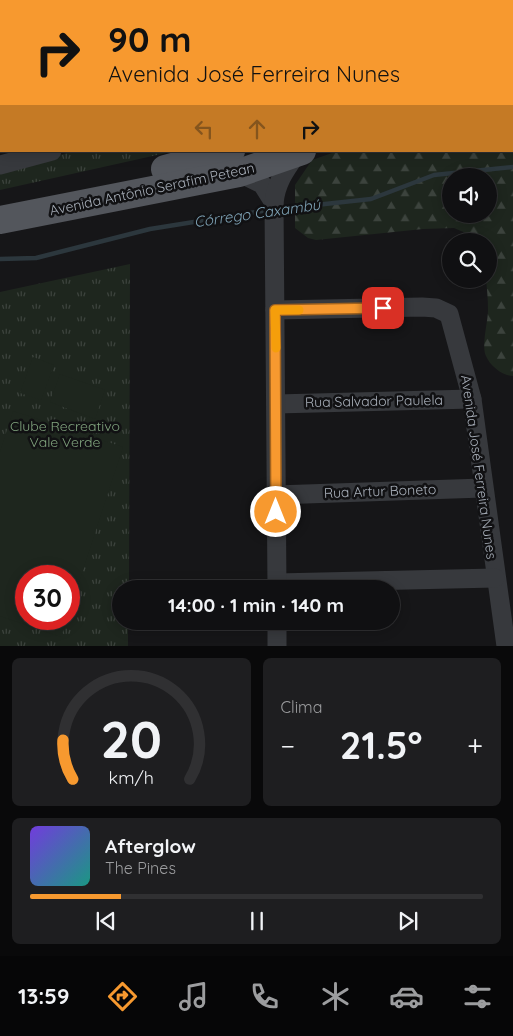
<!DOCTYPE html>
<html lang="pt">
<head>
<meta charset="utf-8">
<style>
  body { margin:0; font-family:Quicksand,sans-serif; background:#1e1e20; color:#f1f3f6; height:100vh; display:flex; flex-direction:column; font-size:19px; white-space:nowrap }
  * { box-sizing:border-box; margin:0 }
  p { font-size:16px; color:#9c9d9f }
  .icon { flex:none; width:28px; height:28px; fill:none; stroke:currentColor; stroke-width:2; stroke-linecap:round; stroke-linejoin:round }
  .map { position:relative; height:646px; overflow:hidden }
  .sheet { display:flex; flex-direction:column; gap:12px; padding:12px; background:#09090a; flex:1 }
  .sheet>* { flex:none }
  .top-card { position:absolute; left:0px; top:0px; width:514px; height:152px; box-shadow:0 2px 12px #0003,0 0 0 1px #303032; background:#f7992f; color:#111; overflow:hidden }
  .controls { position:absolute; left:442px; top:168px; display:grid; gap:10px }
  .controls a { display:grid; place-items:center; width:55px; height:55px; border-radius:50%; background:#101012; box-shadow:0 2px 12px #0003,0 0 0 1px #303032; font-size:25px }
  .speed { position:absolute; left:15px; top:565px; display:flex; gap:10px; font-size:25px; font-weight:700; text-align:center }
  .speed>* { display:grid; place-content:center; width:65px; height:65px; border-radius:50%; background:#101012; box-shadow:0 2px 12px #0003,0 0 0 1px #303032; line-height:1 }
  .speed .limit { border:8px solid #d22; background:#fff; color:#111 }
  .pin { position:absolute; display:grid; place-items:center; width:42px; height:42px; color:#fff; margin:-21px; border-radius:10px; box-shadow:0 2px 8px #0006 }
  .me { position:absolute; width:55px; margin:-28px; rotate:0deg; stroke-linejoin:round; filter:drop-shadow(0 0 4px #0008) }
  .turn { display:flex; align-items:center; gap:18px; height:105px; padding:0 25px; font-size:22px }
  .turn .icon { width:65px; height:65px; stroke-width:2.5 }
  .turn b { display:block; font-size:35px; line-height:42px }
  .lanes { display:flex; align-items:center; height:48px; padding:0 25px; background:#0003; justify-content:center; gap:25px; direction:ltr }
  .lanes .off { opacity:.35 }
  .big { font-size:38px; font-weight:800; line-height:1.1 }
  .sheet .tile { flex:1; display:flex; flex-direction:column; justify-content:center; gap:8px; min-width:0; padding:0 18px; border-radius:8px; background:#1e1e20 }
  .sheet .dial { align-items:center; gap:0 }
  .dial svg { height:130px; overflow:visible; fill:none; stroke:#303032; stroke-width:7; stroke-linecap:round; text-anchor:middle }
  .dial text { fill:#f1f3f6; stroke:none }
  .song { display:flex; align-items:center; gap:15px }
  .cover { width:60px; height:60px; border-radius:8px; background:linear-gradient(135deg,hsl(260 70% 55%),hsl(170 70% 35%)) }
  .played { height:5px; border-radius:2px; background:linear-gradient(90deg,#f7992f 20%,#303032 20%) }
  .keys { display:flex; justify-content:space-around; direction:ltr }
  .heat { display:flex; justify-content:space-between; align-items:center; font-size:28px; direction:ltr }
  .sheet .tiles { flex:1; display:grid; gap:12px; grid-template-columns:1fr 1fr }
  .tile:last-child { grid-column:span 2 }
  .trip { position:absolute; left:112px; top:580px; width:288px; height:50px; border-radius:25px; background:#101012; box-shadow:0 2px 12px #0003,0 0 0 1px #303032; font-weight:800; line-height:50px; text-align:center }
  .dock { display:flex; height:80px; justify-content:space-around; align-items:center; background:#060607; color:#9c9d9f }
  .dock .icon { width:35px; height:35px }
  .dock .active { color:#f7992f }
  .dock b { font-size:22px; color:#f1f3f6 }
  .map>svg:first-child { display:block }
</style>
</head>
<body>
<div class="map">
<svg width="513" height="646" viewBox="0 0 513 646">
  <defs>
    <pattern id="grass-tufts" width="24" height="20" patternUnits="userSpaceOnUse" patternTransform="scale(1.25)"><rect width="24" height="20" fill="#1e261e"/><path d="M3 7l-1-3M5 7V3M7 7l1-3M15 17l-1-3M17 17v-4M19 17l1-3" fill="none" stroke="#3c433d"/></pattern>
    <pattern id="forest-firs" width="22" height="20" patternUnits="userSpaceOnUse" patternTransform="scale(1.25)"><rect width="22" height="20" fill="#1e261e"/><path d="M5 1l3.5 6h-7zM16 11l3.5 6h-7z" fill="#3c433d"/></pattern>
  </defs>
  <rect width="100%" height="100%" fill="#161618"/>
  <g fill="url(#grass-tufts)" fill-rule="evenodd">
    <polygon points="74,151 175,151 0,190 0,171"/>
    <path d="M130 264 129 589H121V621H128V646H0V292ZM26 576H69V619H26Z"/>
  </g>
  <path fill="url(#forest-firs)" fill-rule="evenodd" d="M513 129V376C503 376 490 366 486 356 481 346 488 322 488 310 488 300 487 289 486 279H489V241H473L468 234 454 228 423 229 316 240 308 238 295 228V185L312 160 338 151H512ZM451 176H489V214H451Z"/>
  <g fill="#1e261e">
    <polygon points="33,357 54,365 41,400 20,393"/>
    <polygon points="60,374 105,390 95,419 50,402"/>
    <polygon points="13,411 123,447 69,613 69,576 26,576 26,619 67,619 61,637 0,616 0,452"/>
  </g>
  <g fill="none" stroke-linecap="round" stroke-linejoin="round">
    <g stroke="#2c373d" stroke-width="4.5">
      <polyline points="279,209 371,199 434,175 513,167"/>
      <polyline points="0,259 36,258 150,229 268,210"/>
    </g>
    <g stroke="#37393d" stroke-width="19">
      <polyline points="239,0 239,1"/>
      <polyline points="465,0 466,1"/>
      <polyline points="502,0 502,1"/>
      <polyline points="60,1 64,0"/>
      <polyline points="266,1 268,0"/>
      <polyline points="0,19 1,19"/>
      <polyline points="512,26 513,26"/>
      <polyline points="0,165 52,151"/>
      <polyline points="239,173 262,184 274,203"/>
      <polyline points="275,310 422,307 436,308 449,314 472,399 506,646"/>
      <polyline points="276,404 472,399"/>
      <polyline points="276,495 483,488"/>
      <polyline points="277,583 495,578"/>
      <path d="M277 589 274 203C276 182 286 169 298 152"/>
      <polyline points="277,621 277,646"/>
    </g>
    <g stroke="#53565c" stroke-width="28">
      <polyline points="512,72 513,72"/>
      <polyline points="165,169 231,151"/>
      <polyline points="0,220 239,173 302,151"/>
    </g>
  </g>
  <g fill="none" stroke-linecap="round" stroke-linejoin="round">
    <defs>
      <polyline id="route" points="276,512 275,310 383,308"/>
    </defs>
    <use href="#route" stroke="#a1631f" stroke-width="12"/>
    <use href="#route" stroke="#f7992f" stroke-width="9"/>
    <polyline stroke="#f59e0b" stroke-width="9" points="276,348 275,310 299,310"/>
  </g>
  <g text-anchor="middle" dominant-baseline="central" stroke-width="5" stroke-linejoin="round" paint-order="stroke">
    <g font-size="14" fill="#a8afb9" stroke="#111113">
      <text transform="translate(152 189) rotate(-12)">Avenida Antônio Serafim Petean</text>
      <text transform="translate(374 401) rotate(-1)">Rua Salvador Paulela</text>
      <text transform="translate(479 467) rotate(82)">Avenida José Ferreira Nunes</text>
      <text transform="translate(380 491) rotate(-2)">Rua Artur Boneto</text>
    </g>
    <g font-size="14" fill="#81a47e" stroke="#111113">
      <text x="65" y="426">Clube Recreativo<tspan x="65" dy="16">Vale Verde</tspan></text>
    </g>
    <g font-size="15" font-style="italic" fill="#7ea2b5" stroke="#111113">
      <text transform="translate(257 213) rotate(-8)">Córrego Caxambú</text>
    </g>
  </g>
</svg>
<div class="controls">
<a><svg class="icon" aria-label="sound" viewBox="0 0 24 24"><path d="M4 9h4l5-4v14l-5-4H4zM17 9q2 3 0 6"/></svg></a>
<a><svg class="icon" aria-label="search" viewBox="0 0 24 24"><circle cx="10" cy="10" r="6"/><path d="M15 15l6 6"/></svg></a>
</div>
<div class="speed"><div class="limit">30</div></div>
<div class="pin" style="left:383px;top:308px;background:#d93025"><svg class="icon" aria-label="arrive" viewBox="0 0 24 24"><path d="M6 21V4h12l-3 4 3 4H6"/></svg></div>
<svg class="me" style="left:276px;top:512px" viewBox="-20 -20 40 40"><circle r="17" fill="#f7992f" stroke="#fff" stroke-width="3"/><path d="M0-11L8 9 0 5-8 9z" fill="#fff"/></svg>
<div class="trip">14:00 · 1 min · 140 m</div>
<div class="top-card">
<div class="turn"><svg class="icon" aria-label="right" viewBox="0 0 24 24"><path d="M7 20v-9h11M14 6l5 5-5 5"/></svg><div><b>90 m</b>Avenida José Ferreira Nunes</div></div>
<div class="lanes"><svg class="icon off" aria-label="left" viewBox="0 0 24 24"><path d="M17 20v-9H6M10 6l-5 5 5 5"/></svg><svg class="icon off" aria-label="ahead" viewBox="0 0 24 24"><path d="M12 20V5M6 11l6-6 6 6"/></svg><svg class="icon" aria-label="right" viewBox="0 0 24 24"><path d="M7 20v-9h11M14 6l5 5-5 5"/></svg></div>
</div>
</div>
<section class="sheet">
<div class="tiles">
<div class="tile dial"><svg viewBox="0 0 100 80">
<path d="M14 69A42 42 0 1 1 86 69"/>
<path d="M14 69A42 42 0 0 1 8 45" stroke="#f7992f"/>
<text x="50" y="56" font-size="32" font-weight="700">20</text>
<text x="50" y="72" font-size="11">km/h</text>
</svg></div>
<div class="tile"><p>Clima</p>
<div class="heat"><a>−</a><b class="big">21.5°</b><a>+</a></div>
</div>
<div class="tile">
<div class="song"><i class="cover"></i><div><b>Afterglow</b><p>The Pines</p></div></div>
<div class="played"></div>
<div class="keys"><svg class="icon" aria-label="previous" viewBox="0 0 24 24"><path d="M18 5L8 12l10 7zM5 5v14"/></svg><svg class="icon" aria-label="pause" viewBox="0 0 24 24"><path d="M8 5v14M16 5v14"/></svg><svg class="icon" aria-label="next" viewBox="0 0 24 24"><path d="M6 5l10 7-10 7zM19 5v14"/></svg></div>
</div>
</div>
</section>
<nav class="dock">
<b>13:59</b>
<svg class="icon active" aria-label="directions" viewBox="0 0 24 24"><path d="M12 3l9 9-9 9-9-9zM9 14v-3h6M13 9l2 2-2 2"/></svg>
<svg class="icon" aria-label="music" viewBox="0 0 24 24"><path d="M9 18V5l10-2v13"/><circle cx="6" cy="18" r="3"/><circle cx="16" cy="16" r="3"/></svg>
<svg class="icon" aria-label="phone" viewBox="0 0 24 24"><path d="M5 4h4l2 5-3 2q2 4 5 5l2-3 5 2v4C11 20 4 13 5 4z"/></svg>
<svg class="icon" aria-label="climate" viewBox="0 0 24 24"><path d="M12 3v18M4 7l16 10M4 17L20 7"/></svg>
<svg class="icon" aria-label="car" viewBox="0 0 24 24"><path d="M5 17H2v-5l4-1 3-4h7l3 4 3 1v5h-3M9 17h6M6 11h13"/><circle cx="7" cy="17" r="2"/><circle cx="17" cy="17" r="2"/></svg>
<svg class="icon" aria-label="filters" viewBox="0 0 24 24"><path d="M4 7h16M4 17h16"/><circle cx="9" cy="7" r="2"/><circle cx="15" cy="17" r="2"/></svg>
</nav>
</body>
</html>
